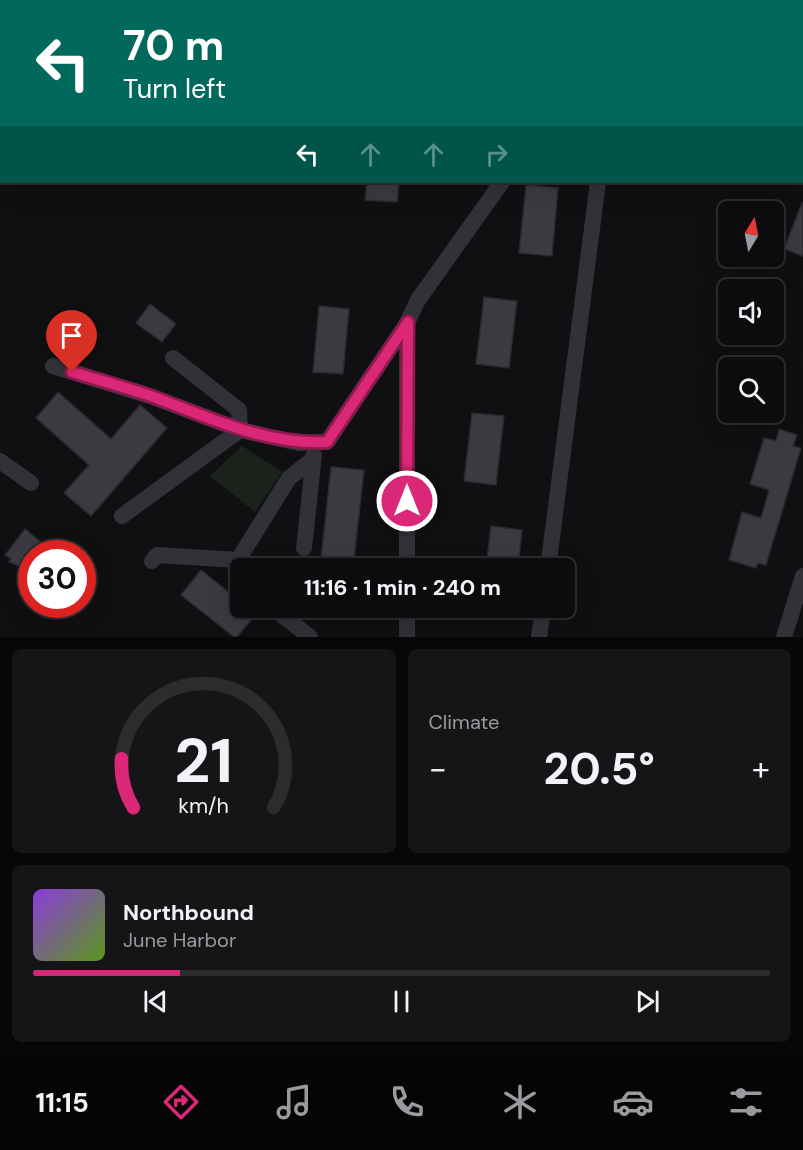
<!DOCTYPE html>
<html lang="en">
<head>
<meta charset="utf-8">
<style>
  body { margin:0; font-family:"DM Sans",sans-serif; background:#151517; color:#f1f3f6; height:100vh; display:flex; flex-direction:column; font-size:22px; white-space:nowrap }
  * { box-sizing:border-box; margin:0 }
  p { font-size:20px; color:#9a9b9e }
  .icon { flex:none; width:33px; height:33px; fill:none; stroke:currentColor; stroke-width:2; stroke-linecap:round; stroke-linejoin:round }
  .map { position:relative; height:637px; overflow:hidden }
  .side { display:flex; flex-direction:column; gap:12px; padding:12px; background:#070708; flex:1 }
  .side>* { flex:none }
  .hud { position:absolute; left:0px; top:0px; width:804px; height:183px; box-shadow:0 6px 24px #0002,0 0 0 2px #2c2c2e; background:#00695c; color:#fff; overflow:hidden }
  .needle { width:39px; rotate:10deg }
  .buttons { position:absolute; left:718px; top:201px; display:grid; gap:12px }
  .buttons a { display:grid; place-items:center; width:66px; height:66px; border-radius:9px; background:#0c0c0e; box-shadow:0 6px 24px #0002,0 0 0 2px #2c2c2e; font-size:30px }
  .speed { position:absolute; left:18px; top:540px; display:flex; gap:12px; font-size:30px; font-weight:700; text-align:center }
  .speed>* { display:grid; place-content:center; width:78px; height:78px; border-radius:50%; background:#0c0c0e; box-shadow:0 6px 24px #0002,0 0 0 2px #2c2c2e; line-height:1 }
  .speed .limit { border:9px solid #d22; background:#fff; color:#111 }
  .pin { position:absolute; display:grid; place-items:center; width:51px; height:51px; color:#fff; margin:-62px -26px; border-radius:50% 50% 50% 0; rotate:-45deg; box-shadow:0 0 6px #0007 }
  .pin .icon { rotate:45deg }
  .me { position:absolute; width:66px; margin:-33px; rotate:0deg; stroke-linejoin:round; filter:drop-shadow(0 0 4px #0008) }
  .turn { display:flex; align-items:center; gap:21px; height:126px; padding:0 24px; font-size:27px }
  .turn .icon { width:78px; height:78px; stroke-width:2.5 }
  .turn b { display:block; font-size:42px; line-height:51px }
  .lanes { display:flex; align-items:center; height:57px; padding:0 24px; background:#0003; justify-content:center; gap:30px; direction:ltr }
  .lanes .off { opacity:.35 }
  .big { font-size:45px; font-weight:700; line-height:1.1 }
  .side .widget { flex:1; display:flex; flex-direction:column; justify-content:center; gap:9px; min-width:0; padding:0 21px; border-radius:9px; background:#151517 }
  .side .dial { align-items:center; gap:0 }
  .dial svg { height:156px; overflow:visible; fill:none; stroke:#2c2c2e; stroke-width:7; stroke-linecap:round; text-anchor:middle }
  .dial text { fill:#f1f3f6; stroke:none }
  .song { display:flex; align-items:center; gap:18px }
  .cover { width:72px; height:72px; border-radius:9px; background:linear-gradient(135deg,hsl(270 70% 55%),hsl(90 70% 35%)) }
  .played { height:6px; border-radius:3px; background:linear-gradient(90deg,#db2777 20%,#2c2c2e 20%) }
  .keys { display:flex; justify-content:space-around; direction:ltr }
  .heat { display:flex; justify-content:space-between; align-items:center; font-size:33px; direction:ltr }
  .side .tiles { flex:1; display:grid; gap:12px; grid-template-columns:1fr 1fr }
  .widget:last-child { grid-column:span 2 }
  .trip { position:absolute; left:230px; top:558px; width:345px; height:60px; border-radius:9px; background:#0c0c0e; box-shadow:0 6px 24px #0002,0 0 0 2px #2c2c2e; font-weight:700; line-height:60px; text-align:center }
  .tabs { display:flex; height:96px; justify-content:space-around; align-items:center; background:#050506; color:#9a9b9e }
  .tabs .icon { width:42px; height:42px }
  .tabs .current { color:#db2777 }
  .tabs b { font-size:27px; color:#f1f3f6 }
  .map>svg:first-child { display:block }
</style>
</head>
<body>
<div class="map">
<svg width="803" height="637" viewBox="0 0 803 637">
  <rect width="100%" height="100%" fill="#101012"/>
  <polygon fill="#1a221b" points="242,446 282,472 255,512 210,476"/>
  <g fill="#3a3a40" stroke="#2a2a2e" stroke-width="1.5">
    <polygon points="367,182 399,182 397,202 365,200"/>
    <polygon points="526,185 558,188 552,256 519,253"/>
    <polygon points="802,203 803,203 803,256 784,249"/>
    <polygon points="484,297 517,301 509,368 476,364"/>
    <polygon points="150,304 176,324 162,342 136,323"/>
    <polygon points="319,306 349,309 343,374 313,372"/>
    <polygon points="58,392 111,439 140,405 167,428 91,516 64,493 89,465 36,418"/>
    <polygon points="472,413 504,416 496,485 464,481"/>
    <polygon points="779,429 797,435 793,446 801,448 766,565 758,563 756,568 729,560 742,512 761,518 769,490 750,484 764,438 776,441"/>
    <polygon points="331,467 364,470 353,568 320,568"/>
    <polygon points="491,526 522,530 518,568 486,568"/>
    <polygon points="25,529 56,554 32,554 32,561 26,569 9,562 11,559 5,555"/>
    <polygon points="201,570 240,601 240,608 248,608 256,614 237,637 234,637 181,595"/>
  </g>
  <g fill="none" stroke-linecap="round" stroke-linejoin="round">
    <g stroke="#313237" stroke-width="16">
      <polyline points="141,0 142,2"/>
      <polyline points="802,11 803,10"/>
      <polyline points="802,110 803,110"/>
      <polyline points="53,366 150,396 240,430 239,410 173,358"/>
      <polyline points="0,461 31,483"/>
      <polyline points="122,516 240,430 299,443 327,442 407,323"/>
      <polyline points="304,548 314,455"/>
      <polyline points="152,561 157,555 238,560 289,478 313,459"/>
      <polyline points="407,568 407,323 418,300 502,182"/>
      <polyline points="548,568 598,182"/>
      <polyline points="273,608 310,637"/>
      <polyline points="407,637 407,608"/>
      <polyline points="539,637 543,608"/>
      <polyline points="784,637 803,576"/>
    </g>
  </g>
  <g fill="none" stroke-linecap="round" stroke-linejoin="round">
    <defs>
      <path id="route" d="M72 372C98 380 125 387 151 396 208 417 265 445 327 442L408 322 407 501"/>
    </defs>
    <use href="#route" stroke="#8e194d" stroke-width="15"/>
    <use href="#route" stroke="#db2777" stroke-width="10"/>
  </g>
</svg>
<div class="buttons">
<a><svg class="needle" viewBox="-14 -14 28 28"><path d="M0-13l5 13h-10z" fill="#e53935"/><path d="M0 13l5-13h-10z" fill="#9a9b9e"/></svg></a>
<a><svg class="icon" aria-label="sound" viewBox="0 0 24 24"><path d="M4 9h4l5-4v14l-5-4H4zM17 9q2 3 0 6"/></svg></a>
<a><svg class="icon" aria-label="search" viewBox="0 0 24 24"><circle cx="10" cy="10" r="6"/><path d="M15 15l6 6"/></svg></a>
</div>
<div class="speed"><div class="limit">30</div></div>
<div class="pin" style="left:72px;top:372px;background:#d93025"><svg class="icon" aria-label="arrive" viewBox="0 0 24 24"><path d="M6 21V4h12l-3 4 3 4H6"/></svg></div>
<svg class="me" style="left:407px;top:501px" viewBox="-20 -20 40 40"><circle r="17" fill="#db2777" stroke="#fff" stroke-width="3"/><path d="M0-11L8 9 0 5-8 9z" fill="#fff"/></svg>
<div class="trip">11:16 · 1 min · 240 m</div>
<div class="hud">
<div class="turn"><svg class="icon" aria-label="left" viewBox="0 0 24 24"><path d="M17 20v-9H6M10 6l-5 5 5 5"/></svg><div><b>70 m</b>Turn left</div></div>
<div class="lanes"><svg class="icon" aria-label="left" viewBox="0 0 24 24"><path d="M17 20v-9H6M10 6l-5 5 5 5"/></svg><svg class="icon off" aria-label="ahead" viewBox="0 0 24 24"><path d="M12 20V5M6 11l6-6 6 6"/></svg><svg class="icon off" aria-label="ahead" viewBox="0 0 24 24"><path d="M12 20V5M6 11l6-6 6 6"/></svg><svg class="icon off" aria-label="right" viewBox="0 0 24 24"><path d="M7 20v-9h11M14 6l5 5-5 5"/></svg></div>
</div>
</div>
<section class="side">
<div class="tiles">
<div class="widget dial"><svg viewBox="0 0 100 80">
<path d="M14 69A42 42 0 1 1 86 69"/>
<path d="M14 69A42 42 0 0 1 8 44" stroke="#db2777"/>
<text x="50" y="56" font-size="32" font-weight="700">21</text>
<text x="50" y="72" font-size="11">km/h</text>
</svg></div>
<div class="widget"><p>Climate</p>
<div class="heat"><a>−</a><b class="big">20.5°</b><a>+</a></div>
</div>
<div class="widget">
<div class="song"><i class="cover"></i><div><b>Northbound</b><p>June Harbor</p></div></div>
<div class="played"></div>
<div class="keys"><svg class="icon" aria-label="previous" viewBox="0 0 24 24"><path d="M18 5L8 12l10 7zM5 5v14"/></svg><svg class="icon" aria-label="pause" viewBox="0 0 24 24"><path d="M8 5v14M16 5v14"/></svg><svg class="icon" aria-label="next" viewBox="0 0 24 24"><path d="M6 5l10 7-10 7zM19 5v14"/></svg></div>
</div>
</div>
</section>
<nav class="tabs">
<b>11:15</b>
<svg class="icon current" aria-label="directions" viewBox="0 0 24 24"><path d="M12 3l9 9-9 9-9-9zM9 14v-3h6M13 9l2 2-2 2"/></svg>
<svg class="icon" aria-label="music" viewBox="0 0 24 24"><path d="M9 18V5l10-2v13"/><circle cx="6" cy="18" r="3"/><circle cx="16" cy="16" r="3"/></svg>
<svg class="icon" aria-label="phone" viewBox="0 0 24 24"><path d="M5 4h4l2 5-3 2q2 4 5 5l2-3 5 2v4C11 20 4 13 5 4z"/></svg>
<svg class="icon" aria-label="climate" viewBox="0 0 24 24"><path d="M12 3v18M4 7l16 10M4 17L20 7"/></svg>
<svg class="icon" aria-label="car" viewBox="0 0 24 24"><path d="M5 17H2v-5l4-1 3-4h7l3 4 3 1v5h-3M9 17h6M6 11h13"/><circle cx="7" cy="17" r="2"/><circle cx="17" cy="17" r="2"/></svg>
<svg class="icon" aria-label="filters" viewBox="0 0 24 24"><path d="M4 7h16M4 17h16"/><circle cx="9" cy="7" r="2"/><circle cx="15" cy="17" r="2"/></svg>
</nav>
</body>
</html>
